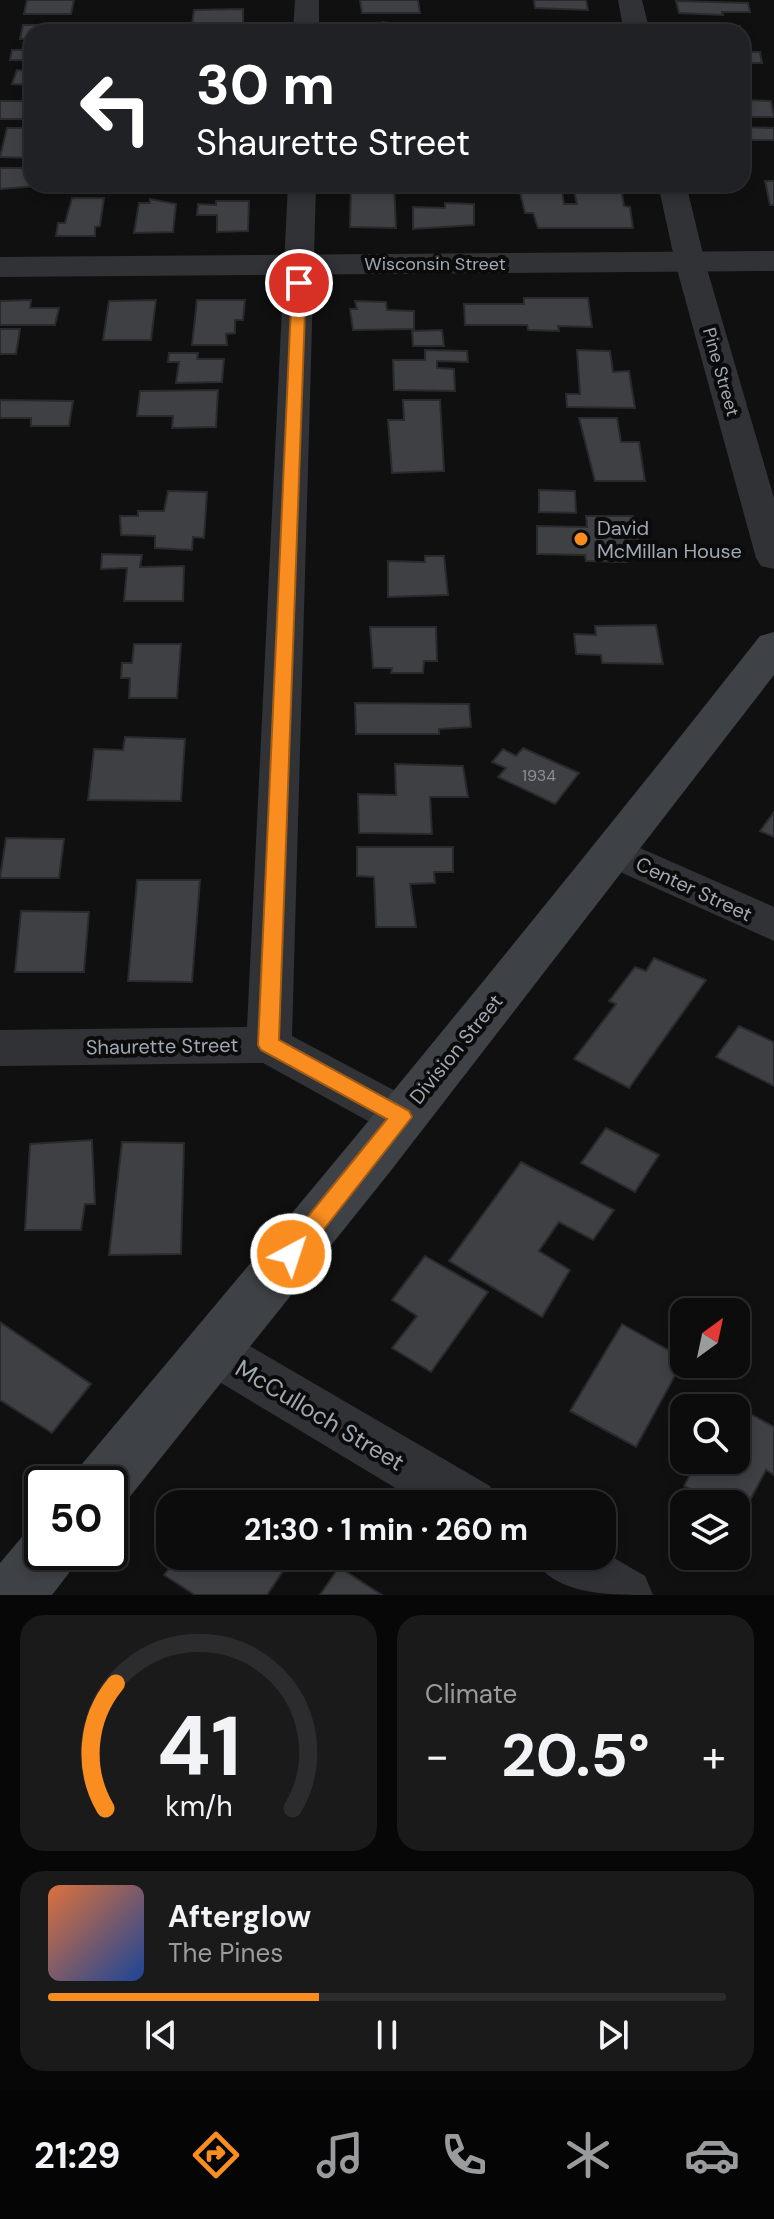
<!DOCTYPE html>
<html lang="en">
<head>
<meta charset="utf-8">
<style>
  body { margin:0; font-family:"DM Sans",sans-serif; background:#1a1a1b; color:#f1f3f6; height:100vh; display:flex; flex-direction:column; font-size:30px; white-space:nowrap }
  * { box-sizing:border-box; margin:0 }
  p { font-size:26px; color:#9a9b9d }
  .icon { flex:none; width:44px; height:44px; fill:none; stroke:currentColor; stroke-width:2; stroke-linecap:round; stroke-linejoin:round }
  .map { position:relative; height:1595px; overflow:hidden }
  .details { display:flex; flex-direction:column; gap:20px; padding:20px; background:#070707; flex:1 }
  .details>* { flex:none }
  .guide { position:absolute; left:24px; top:24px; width:726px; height:168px; border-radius:24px; box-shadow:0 4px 12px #0003,0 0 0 2px #2c2c2e; background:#202124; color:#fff; overflow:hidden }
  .needle { width:52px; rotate:33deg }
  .controls { position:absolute; left:670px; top:1298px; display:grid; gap:16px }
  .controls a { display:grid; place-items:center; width:80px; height:80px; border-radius:16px; background:#0c0c0d; box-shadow:0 4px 12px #0003,0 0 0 2px #2c2c2e; font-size:40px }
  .speed { position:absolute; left:24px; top:1466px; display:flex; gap:16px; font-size:40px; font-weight:700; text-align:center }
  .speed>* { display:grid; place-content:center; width:104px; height:104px; border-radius:50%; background:#0c0c0d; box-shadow:0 4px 12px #0003,0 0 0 2px #2c2c2e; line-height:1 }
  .speed .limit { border:4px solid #111; border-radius:12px; background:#fff; color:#111 }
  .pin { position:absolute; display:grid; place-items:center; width:68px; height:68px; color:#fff; margin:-34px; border:4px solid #fff; border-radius:50%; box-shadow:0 2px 8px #0007 }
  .me { position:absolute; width:88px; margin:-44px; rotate:40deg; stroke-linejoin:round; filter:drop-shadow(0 0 6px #0008) }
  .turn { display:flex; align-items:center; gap:28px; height:168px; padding:0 40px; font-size:36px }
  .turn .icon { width:104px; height:104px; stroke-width:2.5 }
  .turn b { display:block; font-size:56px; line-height:68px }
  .big { font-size:60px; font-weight:700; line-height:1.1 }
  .details .widget { flex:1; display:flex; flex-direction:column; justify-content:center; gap:12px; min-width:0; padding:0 28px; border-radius:24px; background:#1a1a1b }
  .details .dial { align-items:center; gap:0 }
  .dial svg { height:208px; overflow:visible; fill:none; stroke:#2c2c2e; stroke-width:7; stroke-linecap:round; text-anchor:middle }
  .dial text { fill:#f1f3f6; stroke:none }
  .song { display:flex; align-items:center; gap:24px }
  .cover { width:96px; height:96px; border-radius:12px; background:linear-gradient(135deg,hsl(20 70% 55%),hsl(220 70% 35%)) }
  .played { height:8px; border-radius:4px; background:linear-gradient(90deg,#fa8d1f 40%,#2c2c2e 40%) }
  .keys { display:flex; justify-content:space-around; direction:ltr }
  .heat { display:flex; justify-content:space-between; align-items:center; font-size:44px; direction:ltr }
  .details .tiles { flex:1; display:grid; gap:20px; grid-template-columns:1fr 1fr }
  .widget:last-child { grid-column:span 2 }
  .trip { position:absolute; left:156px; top:1490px; width:460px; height:80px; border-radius:24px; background:#0c0c0d; box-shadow:0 4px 12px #0003,0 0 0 2px #2c2c2e; font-weight:700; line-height:80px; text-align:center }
  .menu { display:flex; height:128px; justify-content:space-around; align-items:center; background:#050505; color:#9a9b9d }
  .menu .icon { width:56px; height:56px }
  .menu .selected { color:#fa8d1f }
  .menu b { font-size:36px; color:#f1f3f6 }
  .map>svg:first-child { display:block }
</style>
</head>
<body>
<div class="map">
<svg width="774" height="1595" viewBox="0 0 774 1595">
  <rect width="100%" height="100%" fill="#101011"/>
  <g fill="#3e4044" stroke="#292a2d" stroke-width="2">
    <polygon points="27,0 74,0 71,14 24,14"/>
    <polygon points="360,0 418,0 420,13 362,13"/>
    <polygon points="534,0 586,0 588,10 535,8"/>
    <polygon points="676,1 748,3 750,12 722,12 723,15 679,13"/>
    <polygon points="243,9 243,24 192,25 194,10"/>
    <polygon points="382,22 418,27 418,32 360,32 360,26 381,26"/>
    <polygon points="533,24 575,25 576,32 534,32"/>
    <polygon points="23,25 66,25 65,32 32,32 32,39 20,39"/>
    <polygon points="691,25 740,26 742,32 692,32"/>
    <polygon points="23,47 32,47 32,60 10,60 12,50 22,50"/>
    <polygon points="742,52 760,52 762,63 742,63"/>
    <polygon points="31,67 32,85 12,84 17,70 30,71"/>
    <polygon points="742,95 745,100 771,101 774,117 742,117"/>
    <rect x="0" y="101" width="32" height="18"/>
    <polygon points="742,127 774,128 774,140 742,140"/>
    <polygon points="7,128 32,128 32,158 0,157"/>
    <polygon points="0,168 32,168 32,184 50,185 0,189"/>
    <polygon points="765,181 774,181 774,205 770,205"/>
    <polygon points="351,184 394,184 396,228 350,227"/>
    <polygon points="518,184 561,184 564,204 577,204 573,186 621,188 624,206 630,207 633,228 538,228 533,213 525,213"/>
    <polygon points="72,198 104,198 100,226 95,227 95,236 56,236 58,223 65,223"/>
    <polygon points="150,199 176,204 173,232 134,233 139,203 150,203"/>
    <polygon points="216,201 249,201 248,231 217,232 217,215 197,215 198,204 216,205"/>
    <polygon points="445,203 474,204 474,225 413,229 413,207 445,208"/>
    <polygon points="524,298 588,298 592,327 558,326 559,331 528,330 527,325 465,325 464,304 524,304"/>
    <polygon points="31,300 30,308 59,308 55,325 0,325 0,301"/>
    <polygon points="156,300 151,340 103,340 109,301"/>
    <polygon points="197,300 245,300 243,320 235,320 235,333 226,334 227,345 192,345"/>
    <polygon points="355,301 386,302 387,310 414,311 414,329 353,330 350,309 357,309"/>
    <polygon points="0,329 20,329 16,354 0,354"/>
    <polygon points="442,330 444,346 413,346 412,331"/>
    <polygon points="425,350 467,351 468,362 437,361 437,368 454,369 455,391 394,390 393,360 425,360"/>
    <polygon points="577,350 610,351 613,372 629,371 635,408 567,407 566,394 580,394"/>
    <polygon points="169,353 198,353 197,359 224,359 222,382 176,383 179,362 168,362"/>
    <polygon points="218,390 216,427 172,428 173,416 137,416 140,391"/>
    <polygon points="0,400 73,401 69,426 31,426 31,418 0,418"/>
    <polygon points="403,400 440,400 444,471 392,473 388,420 404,420"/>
    <polygon points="579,418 617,418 621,442 639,442 645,481 595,481"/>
    <polygon points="539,490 575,491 576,513 539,512"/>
    <polygon points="168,491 207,492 204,538 193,537 192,550 155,548 155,536 121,535 120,516 138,516 138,511 164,511"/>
    <polygon points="586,516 633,516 638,539 625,539 627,562 586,561 585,555 537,554 537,526 587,527"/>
    <polygon points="102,554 142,555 140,567 184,566 183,601 124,601 127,568 101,569"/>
    <polygon points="425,556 444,556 448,595 388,597 388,561 425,562"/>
    <polygon points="656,625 663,664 602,663 601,655 576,654 574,634 596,635 595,626"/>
    <polygon points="370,627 436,627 437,661 424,661 423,673 391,673 392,668 373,668"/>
    <polygon points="134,644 181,644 177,698 129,698 130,678 121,678 122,663 132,663"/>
    <polygon points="355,703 469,704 471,727 439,729 439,734 356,734"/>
    <polygon points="125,737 185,739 181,801 88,800 94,749 123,750"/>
    <polygon points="523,748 579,773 555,804 498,777 506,768 492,762 503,749 516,756"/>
    <polygon points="395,764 463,766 468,797 430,797 432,834 359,833 358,794 396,795"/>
    <polygon points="774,812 774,837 760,831"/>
    <polygon points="6,838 64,839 59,878 0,878"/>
    <polygon points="357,847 453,847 453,872 434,872 435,883 410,884 416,927 376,927 374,877 357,876"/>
    <polygon points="137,880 200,880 192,982 128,981"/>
    <polygon points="21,911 89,912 84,972 15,972"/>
    <polygon points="654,958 706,980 629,1088 574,1059 616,1004 609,1001 635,967 646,971"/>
    <polygon points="739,1026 774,1042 774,1086 716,1057"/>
    <polygon points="606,1128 659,1155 635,1192 581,1163"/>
    <polygon points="92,1140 95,1204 85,1204 81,1230 25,1230 30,1144"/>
    <polygon points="122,1142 184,1143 181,1254 109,1255"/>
    <polygon points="521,1162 614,1210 593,1240 559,1222 539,1251 570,1270 542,1317 449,1261"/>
    <polygon points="425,1256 488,1292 431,1372 392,1348 417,1316 392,1300"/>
    <polygon points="0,1322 91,1384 52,1433 0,1400"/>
    <polygon points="622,1324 684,1359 636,1447 570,1411"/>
    <polygon points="729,1402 774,1427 774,1475 766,1470 741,1517 736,1514 736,1504 717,1504 684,1486 698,1460 736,1460 736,1408 725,1408"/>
    <polygon points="179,1556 293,1556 267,1595 195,1595 164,1575"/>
    <polygon points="339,1567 382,1595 320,1595"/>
  </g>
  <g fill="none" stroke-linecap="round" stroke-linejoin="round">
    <g fill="#303236" fill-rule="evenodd">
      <polygon points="295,0 319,0 319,32 293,32"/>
      <polygon points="618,0 642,0 650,32 624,32"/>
      <polygon points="288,184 316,184 292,1036 418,1103 425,1117 418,1131 402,1136 386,1131 263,1063 0,1066 0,1030 247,1027"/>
      <polygon points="658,184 686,184 705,262 774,498 774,569 761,566 756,558 675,262"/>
      <polygon points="615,837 774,907 774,941 600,863 594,852 600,841"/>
      <polygon points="211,1327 229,1334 490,1486 498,1504 422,1504 193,1366 186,1350 193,1334"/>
      <path d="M602 1551 645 1576 653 1595C606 1595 553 1595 532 1556H602Z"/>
    </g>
    <polygon fill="#303236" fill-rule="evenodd" points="774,251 774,271 0,277 0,257"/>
    <g fill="#3e4246" fill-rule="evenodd">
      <path d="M774 632V675L389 1173 124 1504 110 1509V1484H74L82 1464C312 1191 539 917 760 636Z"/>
      <polygon points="42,1525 42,1552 78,1552 69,1573 52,1595 0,1595 0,1563 27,1531"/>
    </g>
  </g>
  <polygon fill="#fa8d1f" stroke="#a25c14" stroke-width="2" points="299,279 306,283 279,1040 409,1111 412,1117 299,1261 291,1264 283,1261 280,1254 283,1247 387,1119 261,1050 258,1045 292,283"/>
  <circle fill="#fa8d1f" stroke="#0b0b0c" stroke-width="3" cx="581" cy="539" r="8"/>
  <g text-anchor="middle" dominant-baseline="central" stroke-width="8" stroke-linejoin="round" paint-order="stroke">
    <g font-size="16" fill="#888f97">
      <text x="539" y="775">1934</text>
    </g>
    <g font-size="18" fill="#a0a9b3" stroke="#0b0b0c">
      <text x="435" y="264">Wisconsin Street</text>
      <text transform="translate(721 372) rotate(74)">Pine Street</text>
    </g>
    <g font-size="20" fill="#a0a9b3" stroke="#0b0b0c" text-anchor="start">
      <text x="597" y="528">David<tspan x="597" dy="23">McMillan House</tspan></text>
    </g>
    <g font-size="20" fill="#a0a9b3" stroke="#0b0b0c">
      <text transform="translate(694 889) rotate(25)">Center Street</text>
      <text transform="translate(162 1046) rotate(-1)">Shaurette Street</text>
      <text transform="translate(456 1049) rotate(-51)">Division Street</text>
    </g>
    <g font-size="24" fill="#a0a9b3" stroke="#0b0b0c">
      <text transform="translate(320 1415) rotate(31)">McCulloch Street</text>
    </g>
  </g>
</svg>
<div class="controls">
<a><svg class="needle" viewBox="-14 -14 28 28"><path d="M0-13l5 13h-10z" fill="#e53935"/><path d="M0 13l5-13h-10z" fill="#9a9b9d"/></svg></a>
<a><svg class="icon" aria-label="search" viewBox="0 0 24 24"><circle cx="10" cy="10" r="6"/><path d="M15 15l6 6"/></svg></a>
<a><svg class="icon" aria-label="layers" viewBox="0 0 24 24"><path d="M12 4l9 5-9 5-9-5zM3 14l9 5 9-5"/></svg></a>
</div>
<div class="speed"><div class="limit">50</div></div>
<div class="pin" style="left:299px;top:283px;background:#d93025"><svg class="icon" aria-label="arrive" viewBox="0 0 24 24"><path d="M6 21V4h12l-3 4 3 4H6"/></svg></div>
<svg class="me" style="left:291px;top:1254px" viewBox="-20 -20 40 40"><circle r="17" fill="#fa8d1f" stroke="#fff" stroke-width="3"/><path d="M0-11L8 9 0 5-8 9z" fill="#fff"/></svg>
<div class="trip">21:30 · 1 min · 260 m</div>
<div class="guide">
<div class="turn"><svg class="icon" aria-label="left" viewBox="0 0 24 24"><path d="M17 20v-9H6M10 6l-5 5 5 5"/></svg><div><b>30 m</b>Shaurette Street</div></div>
</div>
</div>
<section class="details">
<div class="tiles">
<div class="widget dial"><svg viewBox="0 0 100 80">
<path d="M14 69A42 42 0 1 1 86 69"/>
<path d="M14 69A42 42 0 0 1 18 21" stroke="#fa8d1f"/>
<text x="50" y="56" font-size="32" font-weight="700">41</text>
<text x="50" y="72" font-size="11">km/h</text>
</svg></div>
<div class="widget"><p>Climate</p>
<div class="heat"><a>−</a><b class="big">20.5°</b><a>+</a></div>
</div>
<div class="widget">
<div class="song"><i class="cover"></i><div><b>Afterglow</b><p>The Pines</p></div></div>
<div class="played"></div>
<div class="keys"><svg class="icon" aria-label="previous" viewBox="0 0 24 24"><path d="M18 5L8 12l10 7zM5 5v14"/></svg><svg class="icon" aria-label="pause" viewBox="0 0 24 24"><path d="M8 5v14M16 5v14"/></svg><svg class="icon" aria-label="next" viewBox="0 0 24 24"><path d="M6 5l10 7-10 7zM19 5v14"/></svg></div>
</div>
</div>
</section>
<nav class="menu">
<b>21:29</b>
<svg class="icon selected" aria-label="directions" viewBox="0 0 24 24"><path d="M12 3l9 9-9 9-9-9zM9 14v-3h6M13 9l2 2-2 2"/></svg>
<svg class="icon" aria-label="music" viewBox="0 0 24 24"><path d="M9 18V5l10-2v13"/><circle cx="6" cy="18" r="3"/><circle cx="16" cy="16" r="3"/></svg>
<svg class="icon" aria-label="phone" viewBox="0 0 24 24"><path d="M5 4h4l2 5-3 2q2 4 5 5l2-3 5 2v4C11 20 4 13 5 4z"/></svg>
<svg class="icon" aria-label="climate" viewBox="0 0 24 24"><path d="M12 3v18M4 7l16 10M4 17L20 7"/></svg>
<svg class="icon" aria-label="car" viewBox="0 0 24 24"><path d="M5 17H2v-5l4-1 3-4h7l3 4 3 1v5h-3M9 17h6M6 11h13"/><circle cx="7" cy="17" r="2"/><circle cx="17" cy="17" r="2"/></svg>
</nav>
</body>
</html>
